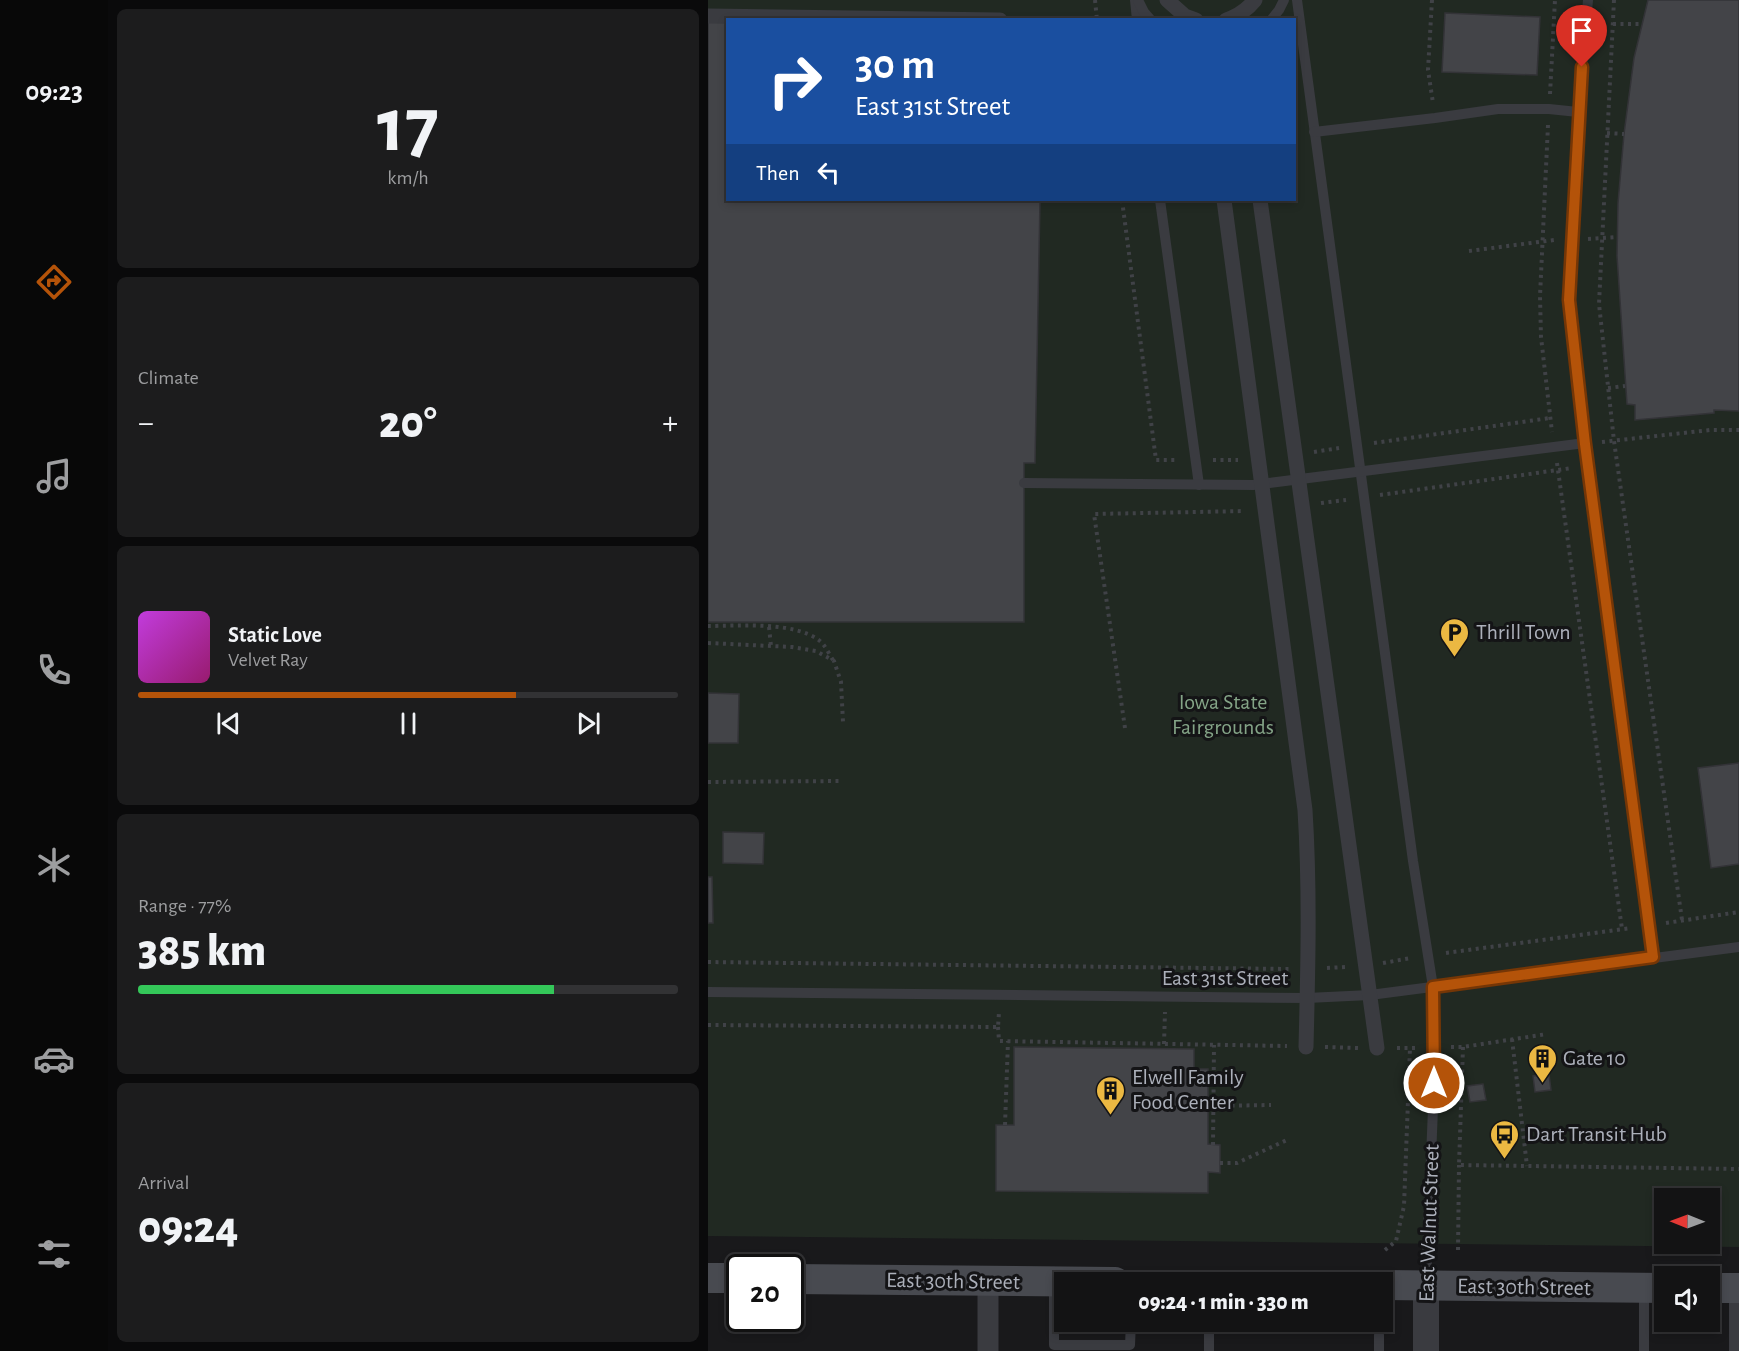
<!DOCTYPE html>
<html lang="en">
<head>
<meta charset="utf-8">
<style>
  body { margin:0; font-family:"Alegreya Sans",sans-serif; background:#1c1c1d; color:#f1f3f6; height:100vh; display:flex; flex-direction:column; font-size:22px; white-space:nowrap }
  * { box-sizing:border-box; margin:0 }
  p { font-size:20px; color:#9d9ea0 }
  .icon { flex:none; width:33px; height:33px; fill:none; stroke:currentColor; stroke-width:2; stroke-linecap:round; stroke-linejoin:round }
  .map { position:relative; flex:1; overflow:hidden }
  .sheet { display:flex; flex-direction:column; gap:9px; padding:9px; background:#0a0a0b; width:600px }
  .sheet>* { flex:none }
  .hud { position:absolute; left:18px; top:18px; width:570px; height:183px; border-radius:0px; box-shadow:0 3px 9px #0003,0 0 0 2px #323234; background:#1a4fa0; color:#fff; overflow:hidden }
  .needle { width:39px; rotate:271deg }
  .controls { position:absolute; left:946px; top:1188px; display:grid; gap:12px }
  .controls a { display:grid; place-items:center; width:66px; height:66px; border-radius:0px; background:#131314; box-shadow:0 3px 9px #0003,0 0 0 2px #323234; font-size:30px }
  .speed { position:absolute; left:18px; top:1254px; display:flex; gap:12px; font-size:30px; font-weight:700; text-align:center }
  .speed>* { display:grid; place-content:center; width:78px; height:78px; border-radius:50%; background:#131314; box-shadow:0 3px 9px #0003,0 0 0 2px #323234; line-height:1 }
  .speed .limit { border:3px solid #111; border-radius:9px; background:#fff; color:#111 }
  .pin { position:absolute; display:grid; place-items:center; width:51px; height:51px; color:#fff; margin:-62px -26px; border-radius:50% 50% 50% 0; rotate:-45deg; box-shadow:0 0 6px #0007 }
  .pin .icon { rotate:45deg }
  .me { position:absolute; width:66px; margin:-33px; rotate:0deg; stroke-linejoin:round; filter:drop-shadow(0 0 4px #0008) }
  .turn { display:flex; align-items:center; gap:21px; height:126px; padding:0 30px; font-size:27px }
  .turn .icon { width:78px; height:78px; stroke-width:2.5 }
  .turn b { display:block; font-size:42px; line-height:51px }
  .then { display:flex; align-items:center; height:57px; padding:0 30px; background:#0003; gap:12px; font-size:22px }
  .big { font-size:45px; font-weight:800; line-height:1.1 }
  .sheet .card { flex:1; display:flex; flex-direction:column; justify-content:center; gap:9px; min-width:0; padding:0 21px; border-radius:9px; background:#1c1c1d }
  .sheet .dial { align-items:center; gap:0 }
  .dial b { font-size:78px; line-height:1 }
  .song { display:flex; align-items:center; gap:18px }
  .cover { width:72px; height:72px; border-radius:9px; background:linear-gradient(135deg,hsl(290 70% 55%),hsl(320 70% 35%)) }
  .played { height:6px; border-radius:3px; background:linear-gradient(90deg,#b45309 70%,#323234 70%) }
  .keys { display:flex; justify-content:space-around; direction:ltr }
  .heat { display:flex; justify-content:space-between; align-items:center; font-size:33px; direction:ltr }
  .charge { height:9px; border-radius:4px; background:linear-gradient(90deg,#34c759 77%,#323234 0) }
  .trip { position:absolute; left:346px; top:1272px; width:339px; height:60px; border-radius:0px; background:#131314; box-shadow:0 3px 9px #0003,0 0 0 2px #323234; font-weight:800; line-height:60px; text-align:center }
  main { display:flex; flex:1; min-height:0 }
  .tabs { display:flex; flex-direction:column; width:108px; justify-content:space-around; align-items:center; background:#080808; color:#9d9ea0 }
  .tabs .icon { width:42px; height:42px }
  .tabs .current { color:#b45309 }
  .tabs b { font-size:27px; color:#f1f3f6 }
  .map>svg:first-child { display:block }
</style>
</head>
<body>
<main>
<nav class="tabs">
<b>09:23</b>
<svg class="icon current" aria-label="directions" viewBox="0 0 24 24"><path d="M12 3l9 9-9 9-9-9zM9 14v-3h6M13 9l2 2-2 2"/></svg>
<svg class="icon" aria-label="music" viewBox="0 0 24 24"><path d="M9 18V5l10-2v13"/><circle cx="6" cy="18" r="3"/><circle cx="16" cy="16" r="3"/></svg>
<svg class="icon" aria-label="phone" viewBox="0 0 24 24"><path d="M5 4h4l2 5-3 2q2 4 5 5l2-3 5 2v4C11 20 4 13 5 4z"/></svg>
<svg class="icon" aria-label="climate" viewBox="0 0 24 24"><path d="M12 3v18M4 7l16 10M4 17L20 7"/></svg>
<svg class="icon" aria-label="car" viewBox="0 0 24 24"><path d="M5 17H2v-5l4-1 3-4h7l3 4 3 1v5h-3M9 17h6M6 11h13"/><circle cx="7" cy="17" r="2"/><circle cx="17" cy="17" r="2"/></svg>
<svg class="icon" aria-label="filters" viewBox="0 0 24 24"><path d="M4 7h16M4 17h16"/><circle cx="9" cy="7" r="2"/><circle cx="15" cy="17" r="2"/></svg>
</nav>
<section class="sheet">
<div class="card dial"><b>17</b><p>km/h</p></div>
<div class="card"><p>Climate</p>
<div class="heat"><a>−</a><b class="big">20°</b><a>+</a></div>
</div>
<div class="card">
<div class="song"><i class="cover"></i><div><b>Static Love</b><p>Velvet Ray</p></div></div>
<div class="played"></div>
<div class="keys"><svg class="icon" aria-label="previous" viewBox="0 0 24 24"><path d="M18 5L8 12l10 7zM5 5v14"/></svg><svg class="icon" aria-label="pause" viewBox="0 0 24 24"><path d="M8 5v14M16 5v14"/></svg><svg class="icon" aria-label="next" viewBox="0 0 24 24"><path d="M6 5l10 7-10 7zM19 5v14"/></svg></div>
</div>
<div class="card"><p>Range · 77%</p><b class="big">385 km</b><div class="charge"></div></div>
<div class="card"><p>Arrival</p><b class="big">09:24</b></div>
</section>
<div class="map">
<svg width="1031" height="1351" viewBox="0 0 1031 1351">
  <rect width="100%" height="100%" fill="#19191b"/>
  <path fill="#212922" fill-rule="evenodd" d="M0 0H1031V1247L0 1236ZM20 20H586V200H20ZM957 1198H1002V1244H957Z"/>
  <g fill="#434448" stroke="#333337" stroke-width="1.5">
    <polygon points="940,0 1031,0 1031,411 1006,410 1006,413 927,420 927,405 919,404 909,256 910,203 916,134 926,58"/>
    <polygon points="737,13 832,17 829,75 734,72"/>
    <polygon points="0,22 20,22 20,200 340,200 340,201 332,201 327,463 316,463 316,622 0,622"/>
    <polygon points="0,693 31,694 30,743 0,743"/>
    <polygon points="1031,763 1031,864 1003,868 990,768"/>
    <polygon points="15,832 56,833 55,864 15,863"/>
    <polygon points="0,877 4,877 5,923 0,923"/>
    <polygon points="306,1047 486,1049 486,1069 500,1069 500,1144 512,1145 512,1173 500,1172 500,1193 288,1191 288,1125 306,1125"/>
    <polygon points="841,1074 843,1090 827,1092 825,1076"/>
    <polygon points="775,1084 778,1100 762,1102 759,1086"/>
  </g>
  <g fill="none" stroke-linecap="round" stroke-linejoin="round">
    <g stroke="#404247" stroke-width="4" stroke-dasharray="3 4.5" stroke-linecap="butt">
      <polyline points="387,0 389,20"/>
      <polyline points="724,0 720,70 725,103"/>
      <polyline points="906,0 891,304 906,441 974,920"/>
      <polyline points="905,24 934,24"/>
      <polyline points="842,94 847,0"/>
      <polyline points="840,125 832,296 833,337 844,432"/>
      <polyline points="899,133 916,134"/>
      <polyline points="414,200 448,460 470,460"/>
      <polyline points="880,239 910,237"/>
      <polyline points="761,251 846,240"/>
      <polyline points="900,388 917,386"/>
      <polyline points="894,442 1002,430 1031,430"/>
      <polyline points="666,443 842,418"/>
      <polyline points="606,452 631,448"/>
      <polyline points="505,460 530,460"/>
      <polyline points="849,463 914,929"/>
      <polyline points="672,495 864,468"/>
      <polyline points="613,503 638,500"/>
      <path d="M0 626C31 626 87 621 112 641 117 645 121 654 125 660"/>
      <polyline points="61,627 63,646"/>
      <polyline points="0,643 84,647 108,651 126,661 133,682 135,722"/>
      <polyline points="417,728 386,514 537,511"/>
      <polyline points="0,782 133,781"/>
      <polyline points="958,923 1031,912"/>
      <polyline points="738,953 923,928"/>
      <polyline points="0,962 581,969"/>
      <polyline points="675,963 703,958"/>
      <polyline points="619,968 638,967"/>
      <polyline points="0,1025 290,1027 291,1012"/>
      <polyline points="290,1027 291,1041 579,1046"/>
      <polyline points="804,1039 819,1166"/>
      <polyline points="456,1044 457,1012"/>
      <polyline points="617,1047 651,1048"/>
      <polyline points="743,1047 755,1047 839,1034"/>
      <polyline points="755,1047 751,1165 1031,1169"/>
      <polyline points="689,1048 708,1048"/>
      <polyline points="501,1106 563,1105"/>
      <polyline points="297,1125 300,1041"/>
      <polyline points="505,1145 506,1045"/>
      <polyline points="512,1163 529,1163 581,1139"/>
      <polyline points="677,1250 688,1241 696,1206 702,1048"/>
      <polyline points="750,1250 751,1165"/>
    </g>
    <g stroke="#3a3b40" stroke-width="10">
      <polyline points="427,0 429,20"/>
      <polyline points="430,0 436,12 443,20"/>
      <polyline points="589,0 705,861 725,987 726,1083 718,1283"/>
      <polyline points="880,0 870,112 861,300 877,443 945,957"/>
      <polyline points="563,20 571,10 576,0"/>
      <polyline points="606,132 727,118 790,109 841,109 870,112"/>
      <polyline points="452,200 491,485"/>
      <polyline points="316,483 545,485 877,443"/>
      <polyline points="0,992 599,998 662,995 1031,947"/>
      <polyline points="346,1282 346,1345 422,1345 423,1322"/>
      <polyline points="936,1288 936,1351"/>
      <polyline points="501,1322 501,1351"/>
      <polyline points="671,1335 671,1351"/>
      <polyline points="1026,1351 1026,1291"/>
    </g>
    <g stroke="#3a3b40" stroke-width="15">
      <polyline points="459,0 477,16 488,20"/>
      <polyline points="0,16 292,20"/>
      <path d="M518 20C530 16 539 10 547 0"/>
      <path d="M516 200 597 810C602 889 600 968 598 1047"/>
      <polyline points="552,200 669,1048"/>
    </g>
    <polyline stroke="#3a3b40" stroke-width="21" points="280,1281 280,1351"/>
    <polyline stroke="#3a3b40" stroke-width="26" points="718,1286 718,1351"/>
    <g stroke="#484a50" stroke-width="30">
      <polyline points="0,1278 32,1278"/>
      <polyline points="82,1279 407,1282"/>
      <polyline points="675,1285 957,1288"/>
      <polyline points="1002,1288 1031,1288"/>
    </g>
  </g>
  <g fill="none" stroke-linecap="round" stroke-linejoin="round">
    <defs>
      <polyline id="route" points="726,1083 725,987 945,957 877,444 861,300 874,67"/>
    </defs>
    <use href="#route" stroke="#753606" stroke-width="15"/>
    <use href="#route" stroke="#b45309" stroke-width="10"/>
  </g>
  <defs>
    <symbol id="parking-pin" viewBox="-11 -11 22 30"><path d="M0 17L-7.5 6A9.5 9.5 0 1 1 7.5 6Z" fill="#ebb842" stroke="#141416"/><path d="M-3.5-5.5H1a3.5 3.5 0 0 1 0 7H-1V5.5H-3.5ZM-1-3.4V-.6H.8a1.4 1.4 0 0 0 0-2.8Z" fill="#111"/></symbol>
    <symbol id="building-pin" viewBox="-11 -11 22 30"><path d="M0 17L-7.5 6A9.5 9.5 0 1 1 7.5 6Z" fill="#ebb842" stroke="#141416"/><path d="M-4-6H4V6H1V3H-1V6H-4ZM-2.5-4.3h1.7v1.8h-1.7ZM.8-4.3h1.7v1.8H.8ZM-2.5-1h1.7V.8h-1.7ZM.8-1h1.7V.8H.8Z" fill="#111"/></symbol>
    <symbol id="bus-pin" viewBox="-11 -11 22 30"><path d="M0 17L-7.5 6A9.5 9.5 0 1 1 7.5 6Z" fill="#ebb842" stroke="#141416"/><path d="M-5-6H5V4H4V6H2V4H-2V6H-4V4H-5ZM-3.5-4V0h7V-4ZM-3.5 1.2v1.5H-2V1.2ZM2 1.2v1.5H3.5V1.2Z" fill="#111"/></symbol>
  </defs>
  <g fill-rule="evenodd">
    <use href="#parking-pin" x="730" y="616" width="33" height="45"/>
    <use href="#building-pin" x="818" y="1042" width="33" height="45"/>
    <use href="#building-pin" x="386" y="1074" width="33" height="45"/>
    <use href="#bus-pin" x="780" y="1118" width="33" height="45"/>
  </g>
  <g text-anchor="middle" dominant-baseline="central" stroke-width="6" stroke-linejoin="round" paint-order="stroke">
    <g font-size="22" fill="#acb0ba" stroke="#141416" text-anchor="start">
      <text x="768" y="632">Thrill Town</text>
      <text x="855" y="1058">Gate 10</text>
      <text x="424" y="1077">Elwell Family<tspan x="424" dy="25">Food Center</tspan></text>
      <text x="818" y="1134">Dart Transit Hub</text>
    </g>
    <g font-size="22" fill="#84a487" stroke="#141416">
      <text x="515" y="702">Iowa State<tspan x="515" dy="25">Fairgrounds</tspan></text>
    </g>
    <g font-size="22" fill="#acb0ba" stroke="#141416">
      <text x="517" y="978">East 31st Street</text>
      <text transform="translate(721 1223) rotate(-88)">East Walnut Street</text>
      <text transform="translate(245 1281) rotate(1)">East 30th Street</text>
      <text transform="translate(816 1287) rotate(1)">East 30th Street</text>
    </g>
  </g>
</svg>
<div class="controls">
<a><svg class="needle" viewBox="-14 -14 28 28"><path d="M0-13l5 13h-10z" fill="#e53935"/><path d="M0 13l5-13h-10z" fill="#9d9ea0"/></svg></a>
<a><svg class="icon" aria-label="sound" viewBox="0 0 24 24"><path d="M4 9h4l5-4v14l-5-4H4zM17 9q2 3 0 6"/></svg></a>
</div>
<div class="speed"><div class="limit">20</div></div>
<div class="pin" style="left:874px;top:67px;background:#d93025"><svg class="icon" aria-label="arrive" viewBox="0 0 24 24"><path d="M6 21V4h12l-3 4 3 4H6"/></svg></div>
<svg class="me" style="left:726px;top:1083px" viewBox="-20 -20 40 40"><circle r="17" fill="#b45309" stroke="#fff" stroke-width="3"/><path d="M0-11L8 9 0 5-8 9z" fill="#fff"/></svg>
<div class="trip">09:24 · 1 min · 330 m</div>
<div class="hud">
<div class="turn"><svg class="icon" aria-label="right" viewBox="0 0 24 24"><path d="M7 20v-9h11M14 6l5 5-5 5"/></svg><div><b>30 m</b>East 31st Street</div></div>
<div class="then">Then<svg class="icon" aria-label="left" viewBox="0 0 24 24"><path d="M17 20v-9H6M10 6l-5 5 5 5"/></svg></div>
</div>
</div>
</main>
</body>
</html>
